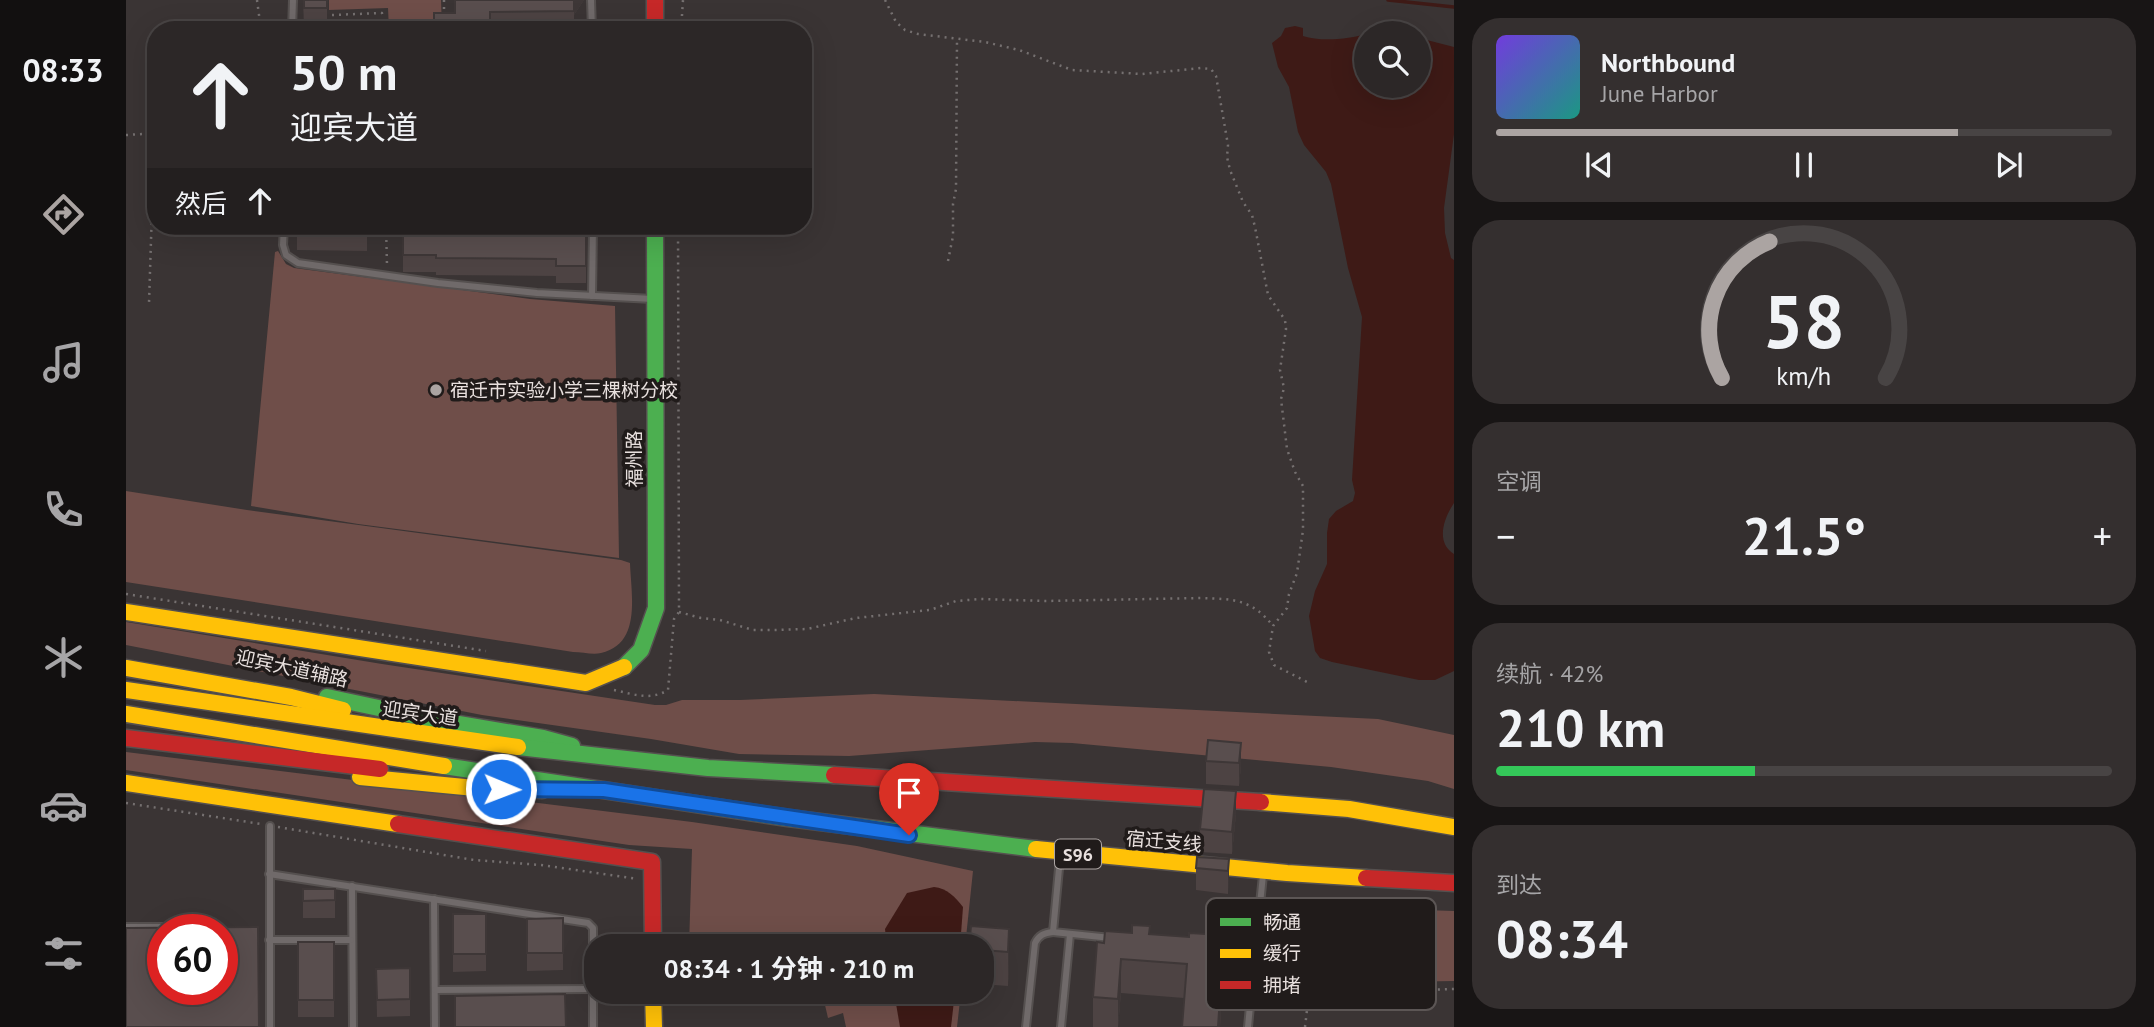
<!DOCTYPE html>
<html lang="zh">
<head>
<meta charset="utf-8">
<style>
  body { margin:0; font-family:"PT Sans","Noto Sans SC",sans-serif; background:#342f2f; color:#f1f3f6; height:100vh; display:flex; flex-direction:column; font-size:26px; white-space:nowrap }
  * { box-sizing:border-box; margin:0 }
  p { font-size:23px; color:#a6a5a7 }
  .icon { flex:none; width:38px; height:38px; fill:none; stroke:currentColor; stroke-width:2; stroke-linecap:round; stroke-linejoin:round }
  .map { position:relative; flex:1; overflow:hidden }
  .panel { display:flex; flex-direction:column; gap:18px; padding:18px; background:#181515; width:700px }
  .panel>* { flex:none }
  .hud { position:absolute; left:21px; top:21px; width:665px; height:214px; border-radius:28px; box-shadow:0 7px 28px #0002,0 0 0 2px #484444; background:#2c2727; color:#f1f3f6; overflow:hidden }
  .tools { position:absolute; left:1228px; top:21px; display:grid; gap:14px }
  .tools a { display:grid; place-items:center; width:77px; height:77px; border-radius:50%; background:#2c2727; box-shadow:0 7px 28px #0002,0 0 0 2px #484444; font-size:35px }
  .speed { position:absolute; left:21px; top:914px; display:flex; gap:14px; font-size:35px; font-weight:700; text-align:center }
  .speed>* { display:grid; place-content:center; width:91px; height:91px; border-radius:50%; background:#2c2727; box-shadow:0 7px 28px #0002,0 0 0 2px #484444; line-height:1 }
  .speed .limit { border:10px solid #d22; background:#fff; color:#111 }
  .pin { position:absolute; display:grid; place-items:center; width:60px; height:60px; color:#fff; margin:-72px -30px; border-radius:50% 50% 50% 0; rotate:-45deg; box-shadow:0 0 7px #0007 }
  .pin .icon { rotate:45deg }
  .me { position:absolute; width:77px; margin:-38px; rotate:91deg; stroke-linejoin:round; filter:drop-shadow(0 0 5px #0008) }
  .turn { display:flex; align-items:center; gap:24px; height:147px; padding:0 28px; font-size:32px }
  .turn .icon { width:91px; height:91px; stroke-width:2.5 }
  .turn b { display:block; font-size:49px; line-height:60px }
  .then { display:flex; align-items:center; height:66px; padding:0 28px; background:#0003; gap:14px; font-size:26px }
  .big { font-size:52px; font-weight:700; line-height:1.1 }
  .panel .tile { flex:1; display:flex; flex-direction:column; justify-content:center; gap:10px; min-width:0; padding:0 24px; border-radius:28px; background:#342f2f }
  .panel .dial { align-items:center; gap:0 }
  .dial svg { height:182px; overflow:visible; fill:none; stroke:#484444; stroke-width:7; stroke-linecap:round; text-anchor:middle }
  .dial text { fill:#f1f3f6; stroke:none }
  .song { display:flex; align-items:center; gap:21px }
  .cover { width:84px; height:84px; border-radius:10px; background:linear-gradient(135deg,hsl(260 70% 55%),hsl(170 70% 35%)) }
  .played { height:7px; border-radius:4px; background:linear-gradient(90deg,#aba4a2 75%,#484444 75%) }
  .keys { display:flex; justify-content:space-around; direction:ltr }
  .heat { display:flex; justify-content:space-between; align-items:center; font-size:38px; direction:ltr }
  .charge { height:10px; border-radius:5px; background:linear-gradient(90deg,#34c759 42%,#484444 0) }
  .trip { position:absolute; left:458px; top:934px; width:410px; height:70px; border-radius:28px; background:#2c2727; box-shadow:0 7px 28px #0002,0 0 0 2px #484444; font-weight:700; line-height:70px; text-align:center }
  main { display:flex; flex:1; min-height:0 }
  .menu { display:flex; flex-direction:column; width:126px; justify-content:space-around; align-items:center; background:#121010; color:#a6a5a7 }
  .menu .icon { width:49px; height:49px }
  .menu .selected { color:#aba4a2 }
  .menu b { font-size:32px; color:#f1f3f6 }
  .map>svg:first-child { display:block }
</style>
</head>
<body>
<main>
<nav class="menu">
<b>08:33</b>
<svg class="icon selected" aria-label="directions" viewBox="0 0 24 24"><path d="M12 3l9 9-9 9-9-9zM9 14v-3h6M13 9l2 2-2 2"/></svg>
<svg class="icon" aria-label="music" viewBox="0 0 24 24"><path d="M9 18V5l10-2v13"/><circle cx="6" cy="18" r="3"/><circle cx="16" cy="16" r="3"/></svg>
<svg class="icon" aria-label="phone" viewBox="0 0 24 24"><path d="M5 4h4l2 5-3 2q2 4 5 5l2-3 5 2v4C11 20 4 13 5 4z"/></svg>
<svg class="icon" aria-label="climate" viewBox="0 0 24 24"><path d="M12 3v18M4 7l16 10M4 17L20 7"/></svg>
<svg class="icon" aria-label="car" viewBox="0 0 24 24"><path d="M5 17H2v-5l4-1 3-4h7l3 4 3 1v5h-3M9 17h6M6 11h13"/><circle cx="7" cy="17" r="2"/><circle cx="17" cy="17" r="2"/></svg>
<svg class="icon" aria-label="filters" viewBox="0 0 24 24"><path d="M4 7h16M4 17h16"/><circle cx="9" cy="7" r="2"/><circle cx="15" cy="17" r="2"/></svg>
</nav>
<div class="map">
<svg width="1328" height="1027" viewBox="0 0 1328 1027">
  <rect width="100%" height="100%" fill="#3a3434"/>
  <g fill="#6f4e49">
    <polygon points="203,0 315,0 316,29 263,30 262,8 203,10"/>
    <polygon points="152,251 160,264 168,268 404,299 489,306 493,558 232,524 125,506 149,252"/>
    <path d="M0 491 121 510 495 560 504 563C505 594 516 644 475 653 467 655 456 652 447 652L0 582Z"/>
    <polygon points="0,622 256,664 529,705 540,705 556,700 614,700 748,694 1252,719 1328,735 1328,789 1302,781 1205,767 946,743 909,742 723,756 613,754 525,739 356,715 0,645"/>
    <polygon points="0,752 566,822 731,846 847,871 839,947 563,947 566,849 503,845 0,770"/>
    <polygon points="1164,903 1236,908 1328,911 1328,981 1157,984"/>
    <polygon points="696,992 835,992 831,1027 720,1027 717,1013 702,1018"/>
  </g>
  <g fill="#3e1a16">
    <path d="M1169 26 1177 28V36C1195 42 1223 39 1241 34V86H1293V38L1328 47V134L1318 208 1319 233 1325 258 1328 260V503C1318 518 1309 542 1328 554V671L1309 680H1293L1206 662 1194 658 1189 651 1183 616 1189 591 1201 564V533L1203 519 1210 511 1227 501 1229 493 1226 480 1236 317 1222 268 1205 184 1200 172 1178 145 1172 132 1163 87 1152 67 1146 43 1155 36 1159 28Z"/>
    <path d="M808 887C821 888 829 897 837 907L834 947H761L759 929 781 893Z"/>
    <polygon points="768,992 829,992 825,1027 774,1027"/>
  </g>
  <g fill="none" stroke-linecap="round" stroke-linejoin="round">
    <polyline stroke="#3e1a16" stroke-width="3.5" points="1262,0 1328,7"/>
    <defs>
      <g id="lane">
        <polyline points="465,0 466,30"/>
        <polyline points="166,30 167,0"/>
        <polyline points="158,226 157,245 160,255 172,263 312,283 411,293 527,299"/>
        <polyline points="466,296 467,226"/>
        <polyline points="934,858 927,932 985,938"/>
        <polyline points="143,874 462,923 467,928 467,1027"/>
        <polyline points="226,886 227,1027"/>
        <polyline points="308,899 309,1027"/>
        <polyline points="0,927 61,927"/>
        <polyline points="143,940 225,940"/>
        <polyline points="1093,949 1129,953 1122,1027"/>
        <polyline points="1129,953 1137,875"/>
        <polyline points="309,990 467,989"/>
        <polyline points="144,1027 144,826"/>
        <path d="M900 1027 909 943C913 935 918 933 927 932"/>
        <polyline points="935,1027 944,934"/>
      </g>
      <g id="fast">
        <polyline points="498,667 515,650 530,608 529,226"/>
        <polyline points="201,697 309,720 417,738 446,746"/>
        <polyline points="392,747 582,768 708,775"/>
        <polyline points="318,766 662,818 910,849"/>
      </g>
      <g id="slow">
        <polyline points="0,612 460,683 498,667"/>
        <polyline points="0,668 165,697 217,710"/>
        <polyline points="0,690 392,747"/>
        <polyline points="0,714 318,766"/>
        <polyline points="234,777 349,788 416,790"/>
        <polyline points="0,783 272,824"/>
        <polyline points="1135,802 1223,809 1328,827"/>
        <polyline points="910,849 1161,873 1240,878"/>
        <polyline points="527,992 528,1027"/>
      </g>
      <g id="jam">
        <polyline points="529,0 529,30"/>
        <polyline points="0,738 254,769"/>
        <polyline points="708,775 1135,802"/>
        <polyline points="272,824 526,862 527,947"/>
        <polyline points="1240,878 1328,883"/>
      </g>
    </defs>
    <use href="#lane" stroke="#55504f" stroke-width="10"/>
    <use href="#fast" stroke="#55504f" stroke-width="19"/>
    <use href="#slow" stroke="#55504f" stroke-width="19"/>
    <use href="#jam" stroke="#55504f" stroke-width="19"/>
    <g stroke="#757070" stroke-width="2.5" stroke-dasharray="2 5" stroke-linecap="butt">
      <polyline points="131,0 135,30"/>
      <polyline points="318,0 318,14"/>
      <polyline points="759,0 770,22 779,30 792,34 859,42 893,50 946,70 1016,74 1075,68 1085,69 1090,76 1102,145 1101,157 1104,170 1117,202 1126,215 1129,227 1142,295 1159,320 1160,329 1154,370 1158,388 1155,399 1161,449 1169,472 1177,486 1177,530 1171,573 1163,594 1161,608 1147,626 1143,652 1148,665 1185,684"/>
      <polyline points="206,15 256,13 257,30"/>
      <polyline points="555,30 557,0"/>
      <polyline points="0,135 17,134 25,137 28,146 23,303"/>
      <polyline points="260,226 261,265"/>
      <polyline points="822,261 827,236 827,204 830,189 831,39"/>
      <polyline points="0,594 360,651"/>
      <path d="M553 612 575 618 594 620 627 630H649L681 629 730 618 804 610 830 601 855 599 919 601 1075 598C1107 599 1126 599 1147 626"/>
      <path d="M488 690C507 694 524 701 542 690L548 619 553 612 552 226"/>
      <polyline points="0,803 135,824"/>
      <polyline points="152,827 348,860 415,865 512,879"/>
      <polyline points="1179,1027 1181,1010 1178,1004 1178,998 1182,992 1195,987 1272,991 1328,989"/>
    </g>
    <use href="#lane" stroke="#706a6a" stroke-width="6"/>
    <use href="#fast" stroke="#4caf50" stroke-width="16"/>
    <use href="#slow" stroke="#ffc107" stroke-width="16"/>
    <use href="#jam" stroke="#c62828" stroke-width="16"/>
  </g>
  <g fill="#4d4343">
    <polygon points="177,0 201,0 201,26 178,26"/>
    <polygon points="458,0 448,15 448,29 308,30 329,13"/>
    <polygon points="171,226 241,226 241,251 171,250"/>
    <polygon points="277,226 303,228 380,230 432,230 460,226 460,283 430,283 430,276 310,275 310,272 277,272"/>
    <polygon points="1115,743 1115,766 1113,786 1080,784 1080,761"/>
    <polygon points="1110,814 1106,854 1074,852 1074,829"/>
    <polygon points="1103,859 1102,894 1070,890 1070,868"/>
    <rect x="177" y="889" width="32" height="29"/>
    <polygon points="327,914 360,914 360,971 327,972"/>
    <polygon points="437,918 437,970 401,971 401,919"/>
    <polygon points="883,929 883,963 882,986 856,984 856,947"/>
    <polygon points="1024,934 1098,969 1094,1027 1056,1027 1058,998 995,993 992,1027 967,1027 967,997 978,943"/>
    <rect x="172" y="942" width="36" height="75"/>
    <polygon points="284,968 284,1016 251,1017 250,969"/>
  </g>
  <g fill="#3e3737">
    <polygon points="448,0 458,0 448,15"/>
    <polygon points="1115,743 1115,766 1113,786 1113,763"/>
    <polygon points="1110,791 1110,814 1106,854 1106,832"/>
    <polygon points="1103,859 1103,882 1102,894 1102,871"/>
    <polygon points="883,929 883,963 882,986 882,952"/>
    <polygon points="1098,935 1098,969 1094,1027 1092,1027"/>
    <polygon points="995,959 995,993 992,1027 992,999"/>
  </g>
  <g fill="#594e4e" stroke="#3e3737" stroke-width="2" fill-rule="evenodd">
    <rect x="178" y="0" width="23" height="8"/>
    <polygon points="329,0 448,0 448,11 364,12 364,30 308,30 308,13 329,13"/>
    <rect x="171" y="226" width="70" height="7"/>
    <polygon points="277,226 303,226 303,228 356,228 356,226 380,226 380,230 432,230 432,226 460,226 460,266 430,266 430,259 310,258 310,255 277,255"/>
    <polygon points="1082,740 1115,743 1113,763 1080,761"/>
    <polygon points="1078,789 1110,791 1106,832 1074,829"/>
    <polygon points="1071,857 1103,859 1102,871 1070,868"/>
    <polygon points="177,889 209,889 209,900 177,901"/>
    <rect x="327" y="914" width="33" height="40"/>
    <polygon points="437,918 437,953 401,953 401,919"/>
    <polygon points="1006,925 1024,926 1023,934 1063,937 1063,933 1098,935 1092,1027 1056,1027 1061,964 995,959 992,999 967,997 971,942 978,943 979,931 1006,933"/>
    <polygon points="845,926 883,929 882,952 856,950 856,947 843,947"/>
    <path d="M132 927 133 1027H0V928ZM37 929H96V989H37Z"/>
    <rect x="172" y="942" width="36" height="58"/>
    <polygon points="284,968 284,999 251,1000 250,969"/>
    <polygon points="439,994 440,1027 329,1027 329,996"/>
  </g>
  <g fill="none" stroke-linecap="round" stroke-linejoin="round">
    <defs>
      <polyline id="route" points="375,789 478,790 783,835"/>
    </defs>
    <use href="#route" stroke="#114b97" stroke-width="18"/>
    <use href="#route" stroke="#1a73e8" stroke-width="12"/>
  </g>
  <circle fill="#aba4a2" stroke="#201b1a" stroke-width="2.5" cx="310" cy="390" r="7"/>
  <g text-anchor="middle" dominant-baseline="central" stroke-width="7" stroke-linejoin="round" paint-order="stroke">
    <rect fill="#201b1a" stroke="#aca5a3" stroke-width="2" x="929" y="839.5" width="46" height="29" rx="5"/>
    <g font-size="18" font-weight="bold" fill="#e8e0de">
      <text x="952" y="854">S96</text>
    </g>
    <g font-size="19" fill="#e8e0de" stroke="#201b1a" text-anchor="start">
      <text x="324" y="390">宿迁市实验小学三棵树分校</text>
    </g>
    <g font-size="19" fill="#e8e0de" stroke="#201b1a">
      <text transform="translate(508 459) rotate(-90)">福州路</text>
      <text transform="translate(166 668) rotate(12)">迎宾大道辅路</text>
      <text transform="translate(294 713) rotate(8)">迎宾大道</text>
      <text transform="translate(1038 841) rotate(5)">宿迁支线</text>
    </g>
  </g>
  <rect x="1080" y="898" width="230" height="112" rx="10" fill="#201b1a" stroke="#5c5655" stroke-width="2"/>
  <rect x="1094" y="918" width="31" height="8" fill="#4caf50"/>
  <rect x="1094" y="949" width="31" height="9" fill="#ffc107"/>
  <rect x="1094" y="981" width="31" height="8" fill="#c62828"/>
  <g font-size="19" fill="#e8e0de">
    <text x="1137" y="929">畅通</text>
    <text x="1137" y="960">缓行</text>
    <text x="1137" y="992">拥堵</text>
  </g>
</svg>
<div class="tools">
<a><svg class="icon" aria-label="search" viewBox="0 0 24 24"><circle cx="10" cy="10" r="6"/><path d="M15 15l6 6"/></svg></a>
</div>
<div class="speed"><div class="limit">60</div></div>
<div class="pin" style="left:783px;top:835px;background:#d93025"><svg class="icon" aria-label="arrive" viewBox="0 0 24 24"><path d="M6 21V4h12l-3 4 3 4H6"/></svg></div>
<svg class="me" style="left:375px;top:789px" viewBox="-20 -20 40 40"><circle r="17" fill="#1a73e8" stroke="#fff" stroke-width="3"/><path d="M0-11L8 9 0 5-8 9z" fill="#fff"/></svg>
<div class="trip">08:34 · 1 分钟 · 210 m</div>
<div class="hud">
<div class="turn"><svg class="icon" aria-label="ahead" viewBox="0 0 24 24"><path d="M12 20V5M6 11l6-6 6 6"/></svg><div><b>50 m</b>迎宾大道</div></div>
<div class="then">然后<svg class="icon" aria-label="ahead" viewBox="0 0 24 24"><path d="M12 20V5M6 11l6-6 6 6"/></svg></div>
</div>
</div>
<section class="panel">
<div class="tile">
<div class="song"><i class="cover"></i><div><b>Northbound</b><p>June Harbor</p></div></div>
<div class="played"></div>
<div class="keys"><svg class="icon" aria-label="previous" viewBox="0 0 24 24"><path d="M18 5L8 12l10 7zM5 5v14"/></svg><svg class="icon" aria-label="pause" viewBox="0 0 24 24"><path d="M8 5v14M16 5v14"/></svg><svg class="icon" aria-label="next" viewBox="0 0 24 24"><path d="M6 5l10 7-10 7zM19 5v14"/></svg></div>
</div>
<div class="tile dial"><svg viewBox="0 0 100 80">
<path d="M14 69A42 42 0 1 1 86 69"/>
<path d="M14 69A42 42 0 0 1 35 9" stroke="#aba4a2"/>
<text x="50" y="56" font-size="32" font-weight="700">58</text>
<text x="50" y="72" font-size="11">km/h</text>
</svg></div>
<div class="tile"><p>空调</p>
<div class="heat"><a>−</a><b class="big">21.5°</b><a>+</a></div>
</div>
<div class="tile"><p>续航 · 42%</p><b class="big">210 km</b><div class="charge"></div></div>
<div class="tile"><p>到达</p><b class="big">08:34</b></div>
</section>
</main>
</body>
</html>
